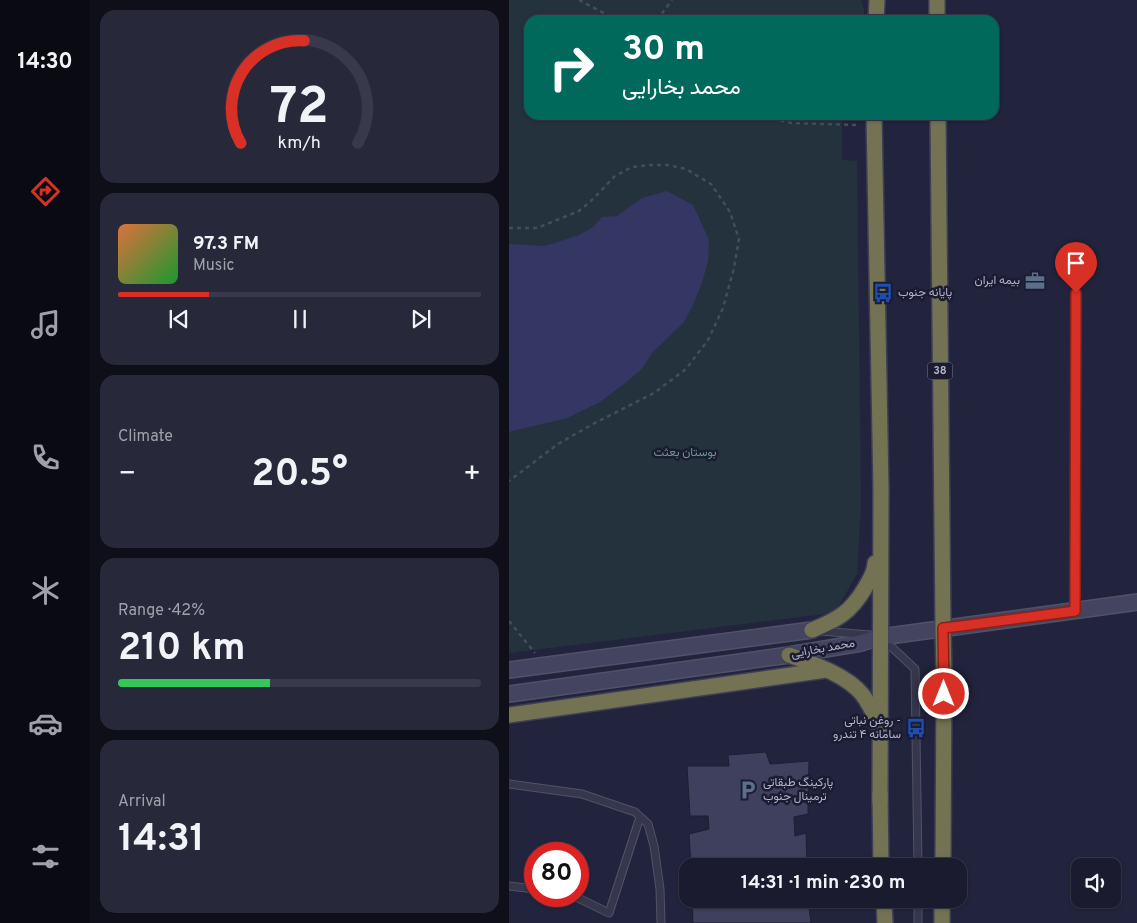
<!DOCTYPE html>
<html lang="en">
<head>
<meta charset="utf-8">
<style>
  body { margin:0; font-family:Overpass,Vazirmatn,sans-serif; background:#27283a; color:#f1f3f6; height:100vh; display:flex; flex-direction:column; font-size:19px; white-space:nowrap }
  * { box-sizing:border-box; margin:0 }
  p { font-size:16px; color:#9fa1aa }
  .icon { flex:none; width:28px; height:28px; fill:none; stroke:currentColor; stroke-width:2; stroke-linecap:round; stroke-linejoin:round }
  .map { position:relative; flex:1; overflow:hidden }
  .details { display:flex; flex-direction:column; gap:10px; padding:10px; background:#0e0f19; width:419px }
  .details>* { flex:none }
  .guide { position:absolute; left:15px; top:15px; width:475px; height:105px; border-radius:15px; box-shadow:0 1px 4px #0004,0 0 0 1px #38394a; background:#00695c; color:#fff; overflow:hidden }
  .buttons { position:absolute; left:562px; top:858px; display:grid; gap:10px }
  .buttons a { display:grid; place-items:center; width:50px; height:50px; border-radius:10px; background:#1a1b2e; box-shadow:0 1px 4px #0004,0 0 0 1px #38394a; font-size:25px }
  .speed { position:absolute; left:15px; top:842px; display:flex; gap:10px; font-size:25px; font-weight:700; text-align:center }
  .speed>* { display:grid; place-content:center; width:65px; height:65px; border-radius:50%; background:#1a1b2e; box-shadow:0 1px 4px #0004,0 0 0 1px #38394a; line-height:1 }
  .speed .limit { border:8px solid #d22; background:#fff; color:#111 }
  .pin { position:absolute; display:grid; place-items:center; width:42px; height:42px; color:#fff; margin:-51px -21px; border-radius:50% 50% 50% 0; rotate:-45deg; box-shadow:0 0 5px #0007 }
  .pin .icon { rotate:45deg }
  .me { position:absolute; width:55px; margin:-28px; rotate:0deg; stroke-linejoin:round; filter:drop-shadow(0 0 4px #0008) }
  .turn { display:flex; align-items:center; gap:18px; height:105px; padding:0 15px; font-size:22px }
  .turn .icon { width:65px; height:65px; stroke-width:2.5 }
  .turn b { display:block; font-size:35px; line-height:42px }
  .big { font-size:38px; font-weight:700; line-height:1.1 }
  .details .tile { flex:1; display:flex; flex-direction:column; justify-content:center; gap:8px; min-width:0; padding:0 18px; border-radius:15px; background:#27283a }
  .details .dial { align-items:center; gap:0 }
  .dial svg { height:130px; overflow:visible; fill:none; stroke:#38394a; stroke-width:7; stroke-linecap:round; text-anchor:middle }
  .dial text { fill:#f1f3f6; stroke:none }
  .song { display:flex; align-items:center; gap:15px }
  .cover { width:60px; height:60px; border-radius:8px; background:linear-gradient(135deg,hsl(20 70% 55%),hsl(130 70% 35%)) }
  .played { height:5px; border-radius:2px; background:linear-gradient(90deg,#d93025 25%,#38394a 25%) }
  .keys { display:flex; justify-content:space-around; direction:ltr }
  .heat { display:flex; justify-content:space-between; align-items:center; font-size:28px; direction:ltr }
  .charge { height:8px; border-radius:4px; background:linear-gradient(90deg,#34c759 42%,#38394a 0) }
  .trip { position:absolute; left:170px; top:858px; width:288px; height:50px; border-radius:15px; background:#1a1b2e; box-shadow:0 1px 4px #0004,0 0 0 1px #38394a; font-weight:700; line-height:50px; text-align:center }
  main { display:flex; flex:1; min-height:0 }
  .tab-bar { display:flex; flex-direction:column; width:90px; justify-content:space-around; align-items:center; background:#0a0b12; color:#9fa1aa }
  .tab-bar .icon { width:35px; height:35px }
  .tab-bar .selected { color:#d93025 }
  .tab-bar b { font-size:22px; color:#f1f3f6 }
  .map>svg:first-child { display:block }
</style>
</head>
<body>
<main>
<nav class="tab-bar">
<b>14:30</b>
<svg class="icon selected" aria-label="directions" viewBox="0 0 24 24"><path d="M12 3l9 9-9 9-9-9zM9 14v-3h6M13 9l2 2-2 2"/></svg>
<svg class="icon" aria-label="music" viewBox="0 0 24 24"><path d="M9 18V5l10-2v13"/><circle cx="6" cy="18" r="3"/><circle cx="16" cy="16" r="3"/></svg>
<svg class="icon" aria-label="phone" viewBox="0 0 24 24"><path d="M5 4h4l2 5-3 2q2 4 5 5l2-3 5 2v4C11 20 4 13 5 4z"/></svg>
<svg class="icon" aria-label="climate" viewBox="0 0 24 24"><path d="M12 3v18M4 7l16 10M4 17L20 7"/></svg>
<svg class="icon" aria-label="car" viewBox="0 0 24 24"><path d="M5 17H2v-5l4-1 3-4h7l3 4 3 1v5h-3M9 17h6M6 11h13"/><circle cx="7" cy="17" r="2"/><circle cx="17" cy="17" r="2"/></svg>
<svg class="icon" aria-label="filters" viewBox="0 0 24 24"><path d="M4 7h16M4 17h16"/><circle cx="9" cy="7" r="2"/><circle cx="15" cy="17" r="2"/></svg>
</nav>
<section class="details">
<div class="tile dial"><svg viewBox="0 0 100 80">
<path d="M14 69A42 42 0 1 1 86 69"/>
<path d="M14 69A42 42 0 0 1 53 6" stroke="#d93025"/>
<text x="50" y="56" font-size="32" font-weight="700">72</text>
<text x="50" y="72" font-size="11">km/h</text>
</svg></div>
<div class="tile">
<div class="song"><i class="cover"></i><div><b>97.3 FM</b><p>Music</p></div></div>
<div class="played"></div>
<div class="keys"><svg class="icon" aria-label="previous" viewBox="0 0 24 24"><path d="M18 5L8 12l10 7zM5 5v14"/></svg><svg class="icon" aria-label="pause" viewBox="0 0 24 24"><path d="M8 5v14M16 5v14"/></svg><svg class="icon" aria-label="next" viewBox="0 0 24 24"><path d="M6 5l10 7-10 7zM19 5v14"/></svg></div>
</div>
<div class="tile"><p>Climate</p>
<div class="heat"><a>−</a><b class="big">20.5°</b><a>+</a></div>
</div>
<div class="tile"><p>Range · 42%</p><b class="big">210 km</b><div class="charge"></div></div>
<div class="tile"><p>Arrival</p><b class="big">14:31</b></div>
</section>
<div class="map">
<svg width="629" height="923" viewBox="0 0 629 923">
  <rect width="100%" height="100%" fill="#22243d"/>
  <polygon fill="#24323e" points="0,0 352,0 355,10 355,20 20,20 20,115 333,115 333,160 348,161 352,504 348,574 329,607 324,613 0,653"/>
  <polygon fill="#343663" points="158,191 184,205 200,240 199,261 193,283 184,305 175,322 143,353 133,369 115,384 91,402 58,418 0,432 0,244 35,246 52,241 70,235 83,228 93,217 108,216 133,198"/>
  <g fill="#3e405d" stroke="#1d1e34">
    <polygon points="257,752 261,764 300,761 299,814 285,817 286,836 297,833 298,866 182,866 180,834 200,829 199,816 181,816 178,766 220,766 219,755"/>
    <polygon points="183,899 299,899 302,923 184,923"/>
  </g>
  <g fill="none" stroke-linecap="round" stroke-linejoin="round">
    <defs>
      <g id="lane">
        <polyline points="566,610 567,293"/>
        <polyline points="312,631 361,635"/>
        <polyline points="373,638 406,669 409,866"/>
        <polyline points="0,784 73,794 126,812 139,824 145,846 151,889 152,923"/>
        <polyline points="0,886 26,889"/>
        <polyline points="65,896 100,913 131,817"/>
        <polyline points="409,899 409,923"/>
      </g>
      <g id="secondary">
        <polyline points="0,670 303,630"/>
        <polyline points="0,694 280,655 352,643 372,637 629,602"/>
      </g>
      <g id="highway">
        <polyline points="428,0 428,20"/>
        <polyline points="367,20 368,0"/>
        <polyline points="365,115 372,489 371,802"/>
        <polyline points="429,115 434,628 435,675 434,866"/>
        <path d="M303 630C328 620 342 612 356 588 361 579 366 573 366 563"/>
        <path d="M280 655C304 664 336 674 353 694 360 703 365 714 370 725"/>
        <polyline points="0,715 317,670"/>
        <polyline points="371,793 372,866"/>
        <polyline points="375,899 376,923"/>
        <polyline points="433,923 433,899"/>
      </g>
    </defs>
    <use href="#lane" stroke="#515268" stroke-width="9"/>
    <use href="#secondary" stroke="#515268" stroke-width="18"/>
    <use href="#highway" stroke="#3e3f55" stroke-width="18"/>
    <g stroke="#424f5b" stroke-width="2.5" stroke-dasharray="4 4" stroke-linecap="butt">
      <polyline points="70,0 108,20"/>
      <polyline points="148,20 163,0"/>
      <polyline points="248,115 282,123 350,125"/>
      <polyline points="0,228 28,228 70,211 83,200 106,176 123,167 140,165 159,165 177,169 202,184 221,212 230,239 225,268 214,308 199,340 177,369 145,393 84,424 49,444 0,481"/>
      <polyline points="0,621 26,653"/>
    </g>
    <use href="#lane" stroke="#36374d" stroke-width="7"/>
    <use href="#secondary" stroke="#444460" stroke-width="15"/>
    <use href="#highway" stroke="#737253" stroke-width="15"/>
  </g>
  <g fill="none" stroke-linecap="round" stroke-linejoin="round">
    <defs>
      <polyline id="route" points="435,694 434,628 452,626 566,611 567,293"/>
    </defs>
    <use href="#route" stroke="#8d1f18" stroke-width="12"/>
    <use href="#route" stroke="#d93025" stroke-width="9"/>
  </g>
  <defs>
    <symbol id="office-bare" viewBox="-9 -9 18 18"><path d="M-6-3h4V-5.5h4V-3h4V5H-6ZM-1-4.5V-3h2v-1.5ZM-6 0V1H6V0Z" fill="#5c6f8a" stroke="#1b1c32" stroke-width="2.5" paint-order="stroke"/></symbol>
    <symbol id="bus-bare" viewBox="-9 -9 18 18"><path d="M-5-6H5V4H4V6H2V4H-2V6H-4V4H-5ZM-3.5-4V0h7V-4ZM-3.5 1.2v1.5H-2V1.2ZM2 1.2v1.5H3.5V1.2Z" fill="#1a4fb4" stroke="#1b1c32" stroke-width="2.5" paint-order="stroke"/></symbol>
    <symbol id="parking-bare" viewBox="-9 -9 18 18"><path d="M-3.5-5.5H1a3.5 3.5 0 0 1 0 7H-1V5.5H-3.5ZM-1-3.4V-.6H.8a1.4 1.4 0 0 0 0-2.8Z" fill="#5c6f8a" stroke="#1b1c32" stroke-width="2.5" paint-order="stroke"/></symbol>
  </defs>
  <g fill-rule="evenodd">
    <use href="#office-bare" x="512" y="267" width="28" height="28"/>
    <use href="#bus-bare" x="360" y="279" width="28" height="28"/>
    <use href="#bus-bare" x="393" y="714" width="28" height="28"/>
    <use href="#parking-bare" x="225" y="776" width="28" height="28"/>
  </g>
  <g text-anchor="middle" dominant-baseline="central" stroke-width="5" stroke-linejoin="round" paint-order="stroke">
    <rect fill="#1b1c32" stroke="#85859b" stroke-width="1" x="418.5" y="362.5" width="25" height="17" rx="4"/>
    <g font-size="11" font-weight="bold" fill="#b2b2c8">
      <text x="431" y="371">38</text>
    </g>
    <g font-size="12" fill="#b2b2c8" stroke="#1b1c32" text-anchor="end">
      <text x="511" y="281">بیمه ایران</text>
      <text x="389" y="293" text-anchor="start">پایانه جنوب</text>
      <text x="392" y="721">روغن نباتی -<tspan x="392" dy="14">سامانه ۴ تندرو</tspan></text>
      <text x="254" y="783" text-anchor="start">پارکینگ طبقاتی<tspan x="254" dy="14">ترمینال جنوب</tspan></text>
    </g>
    <g font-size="12" fill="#689a86" stroke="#1b1c32">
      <text x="176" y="453">بوستان بعثت</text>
    </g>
    <g font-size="12" fill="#b2b2c8" stroke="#1b1c32">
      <text transform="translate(314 649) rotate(-10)">محمد بخارایی</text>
    </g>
  </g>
</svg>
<div class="buttons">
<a><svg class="icon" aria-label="sound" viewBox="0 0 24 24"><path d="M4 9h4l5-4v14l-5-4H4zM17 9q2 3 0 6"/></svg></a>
</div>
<div class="speed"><div class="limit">80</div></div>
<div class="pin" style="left:567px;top:293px;background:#d93025"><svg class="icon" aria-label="arrive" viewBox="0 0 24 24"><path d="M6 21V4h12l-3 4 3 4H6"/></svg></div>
<svg class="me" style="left:435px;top:694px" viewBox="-20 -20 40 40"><circle r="17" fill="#d93025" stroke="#fff" stroke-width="3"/><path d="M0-11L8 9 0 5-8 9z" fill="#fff"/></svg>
<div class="trip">14:31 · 1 min · 230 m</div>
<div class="guide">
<div class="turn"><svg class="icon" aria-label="right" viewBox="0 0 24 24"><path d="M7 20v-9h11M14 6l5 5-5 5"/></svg><div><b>30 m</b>محمد بخارایی</div></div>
</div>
</div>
</main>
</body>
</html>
